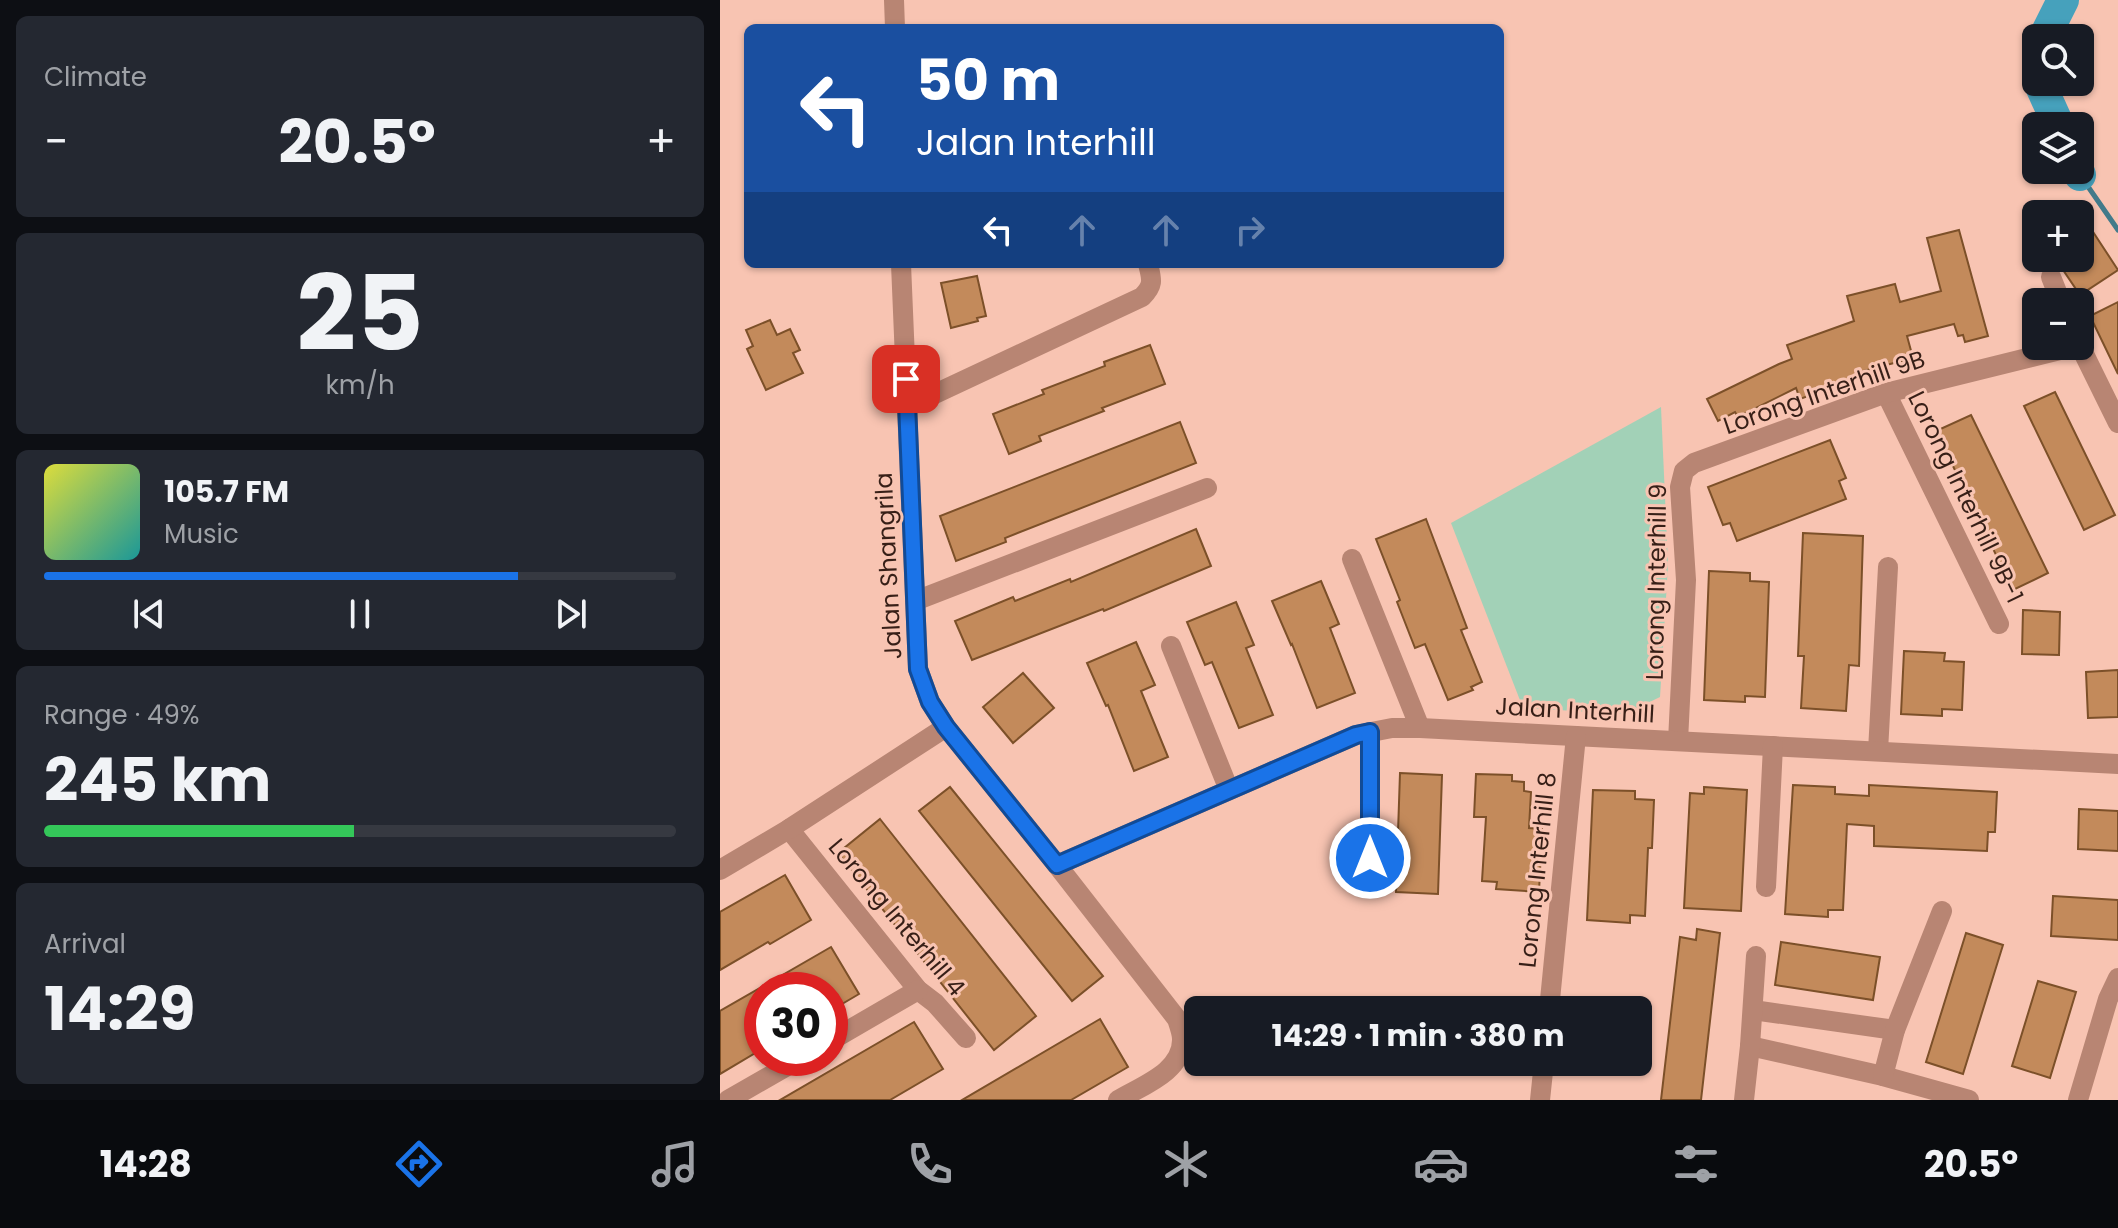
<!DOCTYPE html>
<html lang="en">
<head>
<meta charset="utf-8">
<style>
  body { margin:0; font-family:Poppins,sans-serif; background:#242831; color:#f1f3f6; height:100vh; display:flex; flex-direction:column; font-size:30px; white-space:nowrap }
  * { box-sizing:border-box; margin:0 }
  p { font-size:26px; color:#9ea1a6 }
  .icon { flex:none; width:44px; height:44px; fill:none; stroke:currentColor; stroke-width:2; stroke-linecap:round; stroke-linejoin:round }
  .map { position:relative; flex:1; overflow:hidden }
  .drawer { display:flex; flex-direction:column; gap:16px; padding:16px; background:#0d0f14; width:720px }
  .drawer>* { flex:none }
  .hud { position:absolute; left:24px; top:24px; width:760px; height:244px; border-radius:12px; box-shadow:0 2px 6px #0004; background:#1a4fa0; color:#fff; overflow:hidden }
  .controls { position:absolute; left:1302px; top:24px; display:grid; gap:16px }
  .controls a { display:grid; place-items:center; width:72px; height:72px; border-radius:12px; background:#171b24; box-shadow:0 2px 6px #0004; font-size:40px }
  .speed { position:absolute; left:24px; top:972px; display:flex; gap:16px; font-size:40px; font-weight:700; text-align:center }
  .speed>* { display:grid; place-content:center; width:104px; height:104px; border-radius:50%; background:#171b24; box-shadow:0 2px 6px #0004; line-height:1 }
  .speed .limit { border:12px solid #d22; background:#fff; color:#111 }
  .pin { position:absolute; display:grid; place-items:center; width:68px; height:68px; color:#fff; margin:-34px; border-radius:16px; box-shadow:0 4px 12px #0006 }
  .me { position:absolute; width:88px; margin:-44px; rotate:0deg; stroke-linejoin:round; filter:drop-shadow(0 0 6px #0008) }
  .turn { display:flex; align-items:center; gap:28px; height:168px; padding:0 40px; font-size:36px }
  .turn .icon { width:104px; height:104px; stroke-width:2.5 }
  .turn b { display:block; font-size:56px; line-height:68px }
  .lanes { display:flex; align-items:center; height:76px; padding:0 40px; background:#0003; justify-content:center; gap:40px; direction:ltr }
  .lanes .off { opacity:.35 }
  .big { font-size:60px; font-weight:700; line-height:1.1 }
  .drawer .widget { flex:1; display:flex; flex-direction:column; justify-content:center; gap:12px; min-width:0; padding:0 28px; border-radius:12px; background:#242831 }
  .drawer .dial { align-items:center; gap:0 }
  .dial b { font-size:104px; line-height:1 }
  .song { display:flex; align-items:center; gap:24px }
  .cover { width:96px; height:96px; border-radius:12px; background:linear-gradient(135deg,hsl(60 70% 55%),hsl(180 70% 35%)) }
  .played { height:8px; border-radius:4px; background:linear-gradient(90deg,#1a73e8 75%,#363941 75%) }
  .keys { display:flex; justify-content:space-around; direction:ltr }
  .heat { display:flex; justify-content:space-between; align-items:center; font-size:44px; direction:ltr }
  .charge { height:12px; border-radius:6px; background:linear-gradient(90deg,#34c759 49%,#363941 0) }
  .trip { position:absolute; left:464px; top:996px; width:468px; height:80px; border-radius:12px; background:#171b24; box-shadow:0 2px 6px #0004; font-weight:700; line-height:80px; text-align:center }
  .menu { display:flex; height:128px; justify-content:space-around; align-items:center; background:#090b0e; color:#9ea1a6 }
  .menu .icon { width:56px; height:56px }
  .menu .on { color:#1a73e8 }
  .menu b { font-size:36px; color:#f1f3f6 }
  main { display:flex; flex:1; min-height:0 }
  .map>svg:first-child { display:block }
</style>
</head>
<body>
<main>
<section class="drawer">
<div class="widget"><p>Climate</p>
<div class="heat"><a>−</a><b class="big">20.5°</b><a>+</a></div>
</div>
<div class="widget dial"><b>25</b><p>km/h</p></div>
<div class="widget">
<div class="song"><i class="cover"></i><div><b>105.7 FM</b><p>Music</p></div></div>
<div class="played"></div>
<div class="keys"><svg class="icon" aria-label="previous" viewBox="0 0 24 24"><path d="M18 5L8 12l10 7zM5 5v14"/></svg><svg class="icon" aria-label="pause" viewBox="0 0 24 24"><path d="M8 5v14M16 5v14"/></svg><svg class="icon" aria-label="next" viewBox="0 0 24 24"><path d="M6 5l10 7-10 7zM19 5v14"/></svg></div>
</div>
<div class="widget"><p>Range · 49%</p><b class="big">245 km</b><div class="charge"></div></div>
<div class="widget"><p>Arrival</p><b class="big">14:29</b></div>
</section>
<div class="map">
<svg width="1398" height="1100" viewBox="0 0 1398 1100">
  <rect width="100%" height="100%" fill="#f8c4b2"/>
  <polygon fill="#a2d1b7" points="941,407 948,565 940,697 905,714 803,708 731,523"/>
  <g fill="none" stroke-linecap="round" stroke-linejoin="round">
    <polyline stroke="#427a8a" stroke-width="5" points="1360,175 1398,230"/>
    <g stroke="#46a1bc" stroke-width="32">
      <polyline points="1324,38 1343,0"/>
      <polyline points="1319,82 1339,126"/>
      <polyline points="1358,170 1360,175"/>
    </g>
  </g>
  <g fill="#c38a5b" stroke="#7c5029" stroke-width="2">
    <polygon points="1360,212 1398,270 1360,295 1335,258 1360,258"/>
    <polygon points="1239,230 1268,336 1245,342 1243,335 1238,336 1234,324 1187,336 1193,358 1136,373 1138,378 1080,399 1076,388 1018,417 1015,412 998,421 987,399 1059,364 1072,359 1067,345 1134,321 1127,296 1175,284 1180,302 1221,291 1207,238"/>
    <polygon points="257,276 266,316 257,318 258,321 231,328 221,283"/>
    <polygon points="1398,302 1398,374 1370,316"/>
    <polygon points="50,320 57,335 70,329 80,350 73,353 83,373 46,390 27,349 33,346 26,330"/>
    <polygon points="430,345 445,384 382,408 384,411 319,436 321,441 289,454 273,414 324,394 322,390 385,366 384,362"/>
    <polygon points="1335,392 1395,515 1364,530 1304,406"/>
    <polygon points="1251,415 1328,573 1293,590 1216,431"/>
    <polygon points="460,422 476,463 285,538 286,542 236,561 220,516"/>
    <polygon points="1110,440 1126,478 1119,481 1126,499 1017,541 1010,523 1003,525 988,487"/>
    <polygon points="706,519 747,628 741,630 762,682 751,687 753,690 728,700 705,644 695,648 677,602 680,600 656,539"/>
    <polygon points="476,529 491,566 384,611 383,609 252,660 235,621 293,597 295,601 350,579 351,582"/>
    <polygon points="1083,533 1143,536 1139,666 1129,665 1126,711 1081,708 1084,656 1078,656"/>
    <polygon points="989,571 1030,573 1030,581 1049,582 1045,697 1025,696 1025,702 984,700"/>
    <polygon points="601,581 619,624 610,628 635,693 597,708 572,644 571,645 552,601"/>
    <polygon points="516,602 534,645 526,648 553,715 519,728 492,662 485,665 467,622"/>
    <polygon points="1303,610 1340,612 1339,655 1302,654"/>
    <polygon points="416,642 435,685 421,691 448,757 414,771 388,705 386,706 367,663"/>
    <polygon points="1184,651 1225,653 1224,661 1244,662 1242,710 1222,709 1222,716 1181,714"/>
    <polygon points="1398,670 1398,717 1368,718 1366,672"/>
    <polygon points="303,673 334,708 293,743 263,707"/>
    <polygon points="680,773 722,775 718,894 676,892"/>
    <polygon points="756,774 792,775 792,781 804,782 804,791 811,792 809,828 822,829 819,892 776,889 777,882 762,881 766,817 754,817"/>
    <polygon points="1073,785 1115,787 1115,794 1149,796 1149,785 1277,792 1275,832 1268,832 1267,851 1154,846 1154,826 1127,824 1123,910 1108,910 1108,917 1065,914"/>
    <polygon points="230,787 383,976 352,1001 199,811"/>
    <polygon points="984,787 1027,790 1021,911 964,908 970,793 984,794"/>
    <polygon points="873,790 915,791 915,799 934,800 932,848 928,848 925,916 910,915 910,923 867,920"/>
    <polygon points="1359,809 1398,811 1398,851 1358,849"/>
    <polygon points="160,819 316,1016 274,1050 118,853"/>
    <polygon points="65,875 91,920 50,944 48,942 0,970 0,912"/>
    <polygon points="1333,896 1398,900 1398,940 1331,936"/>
    <polygon points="977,929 1000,933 981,1100 941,1100 960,937 976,940"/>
    <polygon points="1246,933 1283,945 1243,1074 1206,1062"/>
    <polygon points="1061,942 1160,957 1153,1000 1055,985"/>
    <polygon points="111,947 139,994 110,1011 110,990 42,990 42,1049 0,1074 0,1011"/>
    <polygon points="1318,981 1356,992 1330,1078 1292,1066"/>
    <polygon points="380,1019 408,1067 351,1100 242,1100"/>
    <polygon points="194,1022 223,1069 170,1100 60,1100"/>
  </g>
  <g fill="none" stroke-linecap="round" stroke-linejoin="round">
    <g stroke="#b88573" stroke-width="20">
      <polyline points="174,0 175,28"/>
      <path d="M181 264 198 669 210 702 226 727 337 865 457 1019C459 1025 462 1033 462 1039 463 1072 421 1086 398 1100"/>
      <polyline points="1331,277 1341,302"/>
      <polyline points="1360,346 1398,423"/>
      <polyline points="1166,393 1279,624"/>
      <path d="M187 407 422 297C434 285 432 280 428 264"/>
      <polyline points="632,559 700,728"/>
      <polyline points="195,601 487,488"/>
      <polyline points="451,646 509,790"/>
      <polyline points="650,732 650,858"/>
      <polyline points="958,741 966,580 960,487 964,471 974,463 1166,393 1356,346"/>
      <polyline points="1158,751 1168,567"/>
      <polyline points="69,829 198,990 215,1003 246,1038"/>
      <polyline points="337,865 636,735 672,728 700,728 1398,764"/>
      <polyline points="0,870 69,829 226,727"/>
      <polyline points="1046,887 1053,746"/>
      <polyline points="829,1010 856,736"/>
      <polyline points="1033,1010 1175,1030"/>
      <polyline points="110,1041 198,990"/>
      <polyline points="1030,1046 1163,1076 1249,1100"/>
      <polyline points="1163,1076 1175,1030 1222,911"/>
      <polyline points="8,1100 81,1058"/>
      <polyline points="820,1100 824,1062"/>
      <polyline points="1024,1100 1030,1046 1036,956"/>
      <polyline points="1358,1100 1388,999 1398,978"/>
    </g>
  </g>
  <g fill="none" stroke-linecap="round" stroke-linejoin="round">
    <defs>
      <polyline id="route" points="186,379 198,669 210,702 226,727 337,865 636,735 650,732 650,858"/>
    </defs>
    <use href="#route" stroke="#114b97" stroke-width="20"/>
    <use href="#route" stroke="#1a73e8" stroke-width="14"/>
  </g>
  <g text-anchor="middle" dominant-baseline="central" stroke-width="6" stroke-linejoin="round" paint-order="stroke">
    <g font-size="24" fill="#371f17" stroke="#f8c4b2">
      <text transform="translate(1104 392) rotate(-19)">Lorong Interhill 9B</text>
      <text transform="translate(1246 497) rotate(64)">Lorong Interhill 9B-1</text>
      <text transform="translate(168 566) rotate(-93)">Jalan Shangrila</text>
      <text transform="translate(936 582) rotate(-89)">Lorong Interhill 9</text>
      <text transform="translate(855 710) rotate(3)">Jalan Interhill</text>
      <text transform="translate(817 870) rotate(-84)">Lorong Interhill 8</text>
      <text transform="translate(177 917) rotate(50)">Lorong Interhill 4</text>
    </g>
  </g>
</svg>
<div class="controls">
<a><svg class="icon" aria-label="search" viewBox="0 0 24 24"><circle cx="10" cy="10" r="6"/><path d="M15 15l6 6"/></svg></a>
<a><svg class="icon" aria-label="layers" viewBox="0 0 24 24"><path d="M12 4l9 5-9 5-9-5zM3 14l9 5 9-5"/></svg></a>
<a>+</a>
<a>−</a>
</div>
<div class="speed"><div class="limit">30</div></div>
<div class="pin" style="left:186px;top:379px;background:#d93025"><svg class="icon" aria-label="arrive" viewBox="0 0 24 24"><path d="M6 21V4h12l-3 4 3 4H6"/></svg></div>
<svg class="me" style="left:650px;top:858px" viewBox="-20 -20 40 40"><circle r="17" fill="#1a73e8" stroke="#fff" stroke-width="3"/><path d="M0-11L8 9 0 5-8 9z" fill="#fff"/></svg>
<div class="trip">14:29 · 1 min · 380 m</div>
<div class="hud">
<div class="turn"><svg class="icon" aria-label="left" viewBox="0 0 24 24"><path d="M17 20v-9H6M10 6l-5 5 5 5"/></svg><div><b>50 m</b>Jalan Interhill</div></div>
<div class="lanes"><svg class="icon" aria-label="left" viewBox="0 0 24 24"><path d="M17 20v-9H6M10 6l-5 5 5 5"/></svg><svg class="icon off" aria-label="ahead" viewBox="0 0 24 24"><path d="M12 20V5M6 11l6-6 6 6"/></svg><svg class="icon off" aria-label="ahead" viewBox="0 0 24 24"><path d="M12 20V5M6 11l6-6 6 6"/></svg><svg class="icon off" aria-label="right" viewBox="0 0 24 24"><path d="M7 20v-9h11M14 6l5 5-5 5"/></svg></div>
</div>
</div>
</main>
<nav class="menu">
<b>14:28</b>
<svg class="icon on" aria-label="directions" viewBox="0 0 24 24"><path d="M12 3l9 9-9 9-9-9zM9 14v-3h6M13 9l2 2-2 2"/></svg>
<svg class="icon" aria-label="music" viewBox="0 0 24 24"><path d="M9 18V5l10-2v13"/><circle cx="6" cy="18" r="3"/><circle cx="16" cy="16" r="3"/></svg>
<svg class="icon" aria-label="phone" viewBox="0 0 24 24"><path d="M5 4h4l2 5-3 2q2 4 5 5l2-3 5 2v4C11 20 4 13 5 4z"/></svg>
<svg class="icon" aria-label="climate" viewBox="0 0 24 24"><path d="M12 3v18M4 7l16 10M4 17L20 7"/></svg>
<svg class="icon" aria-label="car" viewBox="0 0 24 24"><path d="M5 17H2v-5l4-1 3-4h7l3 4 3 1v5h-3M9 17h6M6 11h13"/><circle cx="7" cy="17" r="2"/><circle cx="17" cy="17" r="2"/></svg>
<svg class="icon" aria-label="filters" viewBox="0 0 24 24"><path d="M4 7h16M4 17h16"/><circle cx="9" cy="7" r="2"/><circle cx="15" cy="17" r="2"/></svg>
<b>20.5°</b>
</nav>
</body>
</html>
